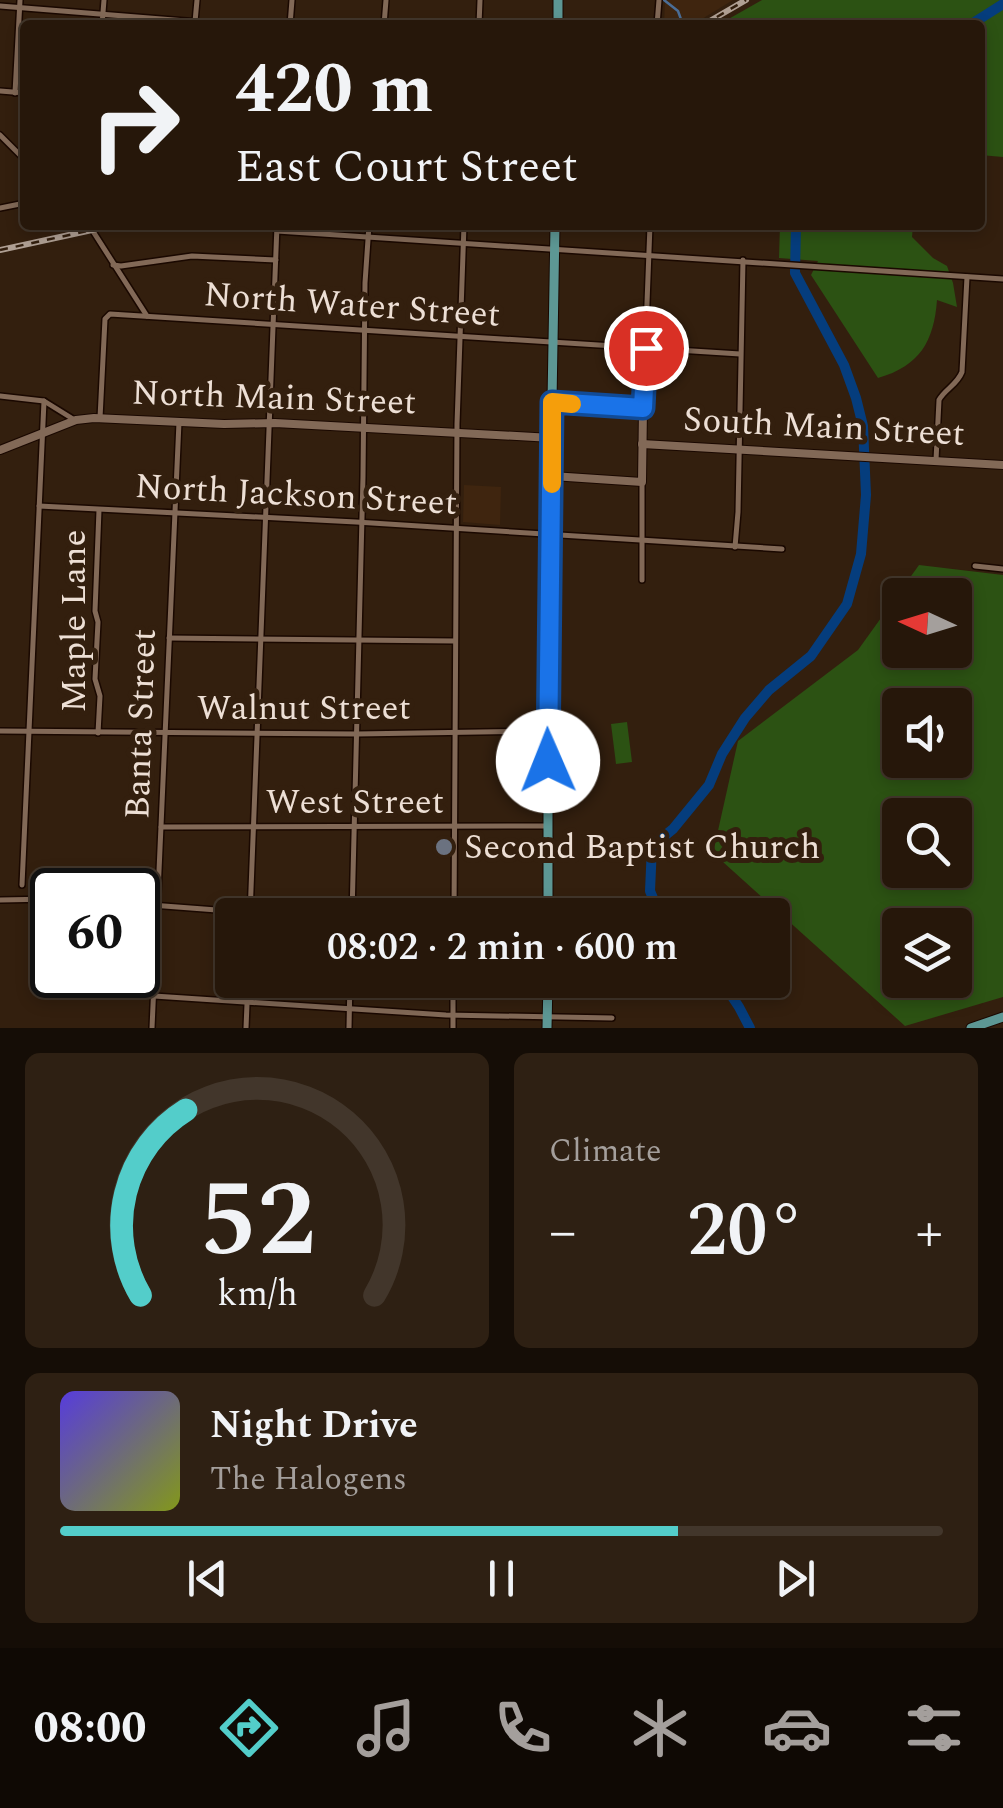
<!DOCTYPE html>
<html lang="en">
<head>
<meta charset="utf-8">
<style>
  body { margin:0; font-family:Spectral,serif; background:#2e2013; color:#f1f3f6; height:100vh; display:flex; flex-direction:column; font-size:38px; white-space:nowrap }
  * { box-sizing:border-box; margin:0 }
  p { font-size:32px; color:#a49f9c }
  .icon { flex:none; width:55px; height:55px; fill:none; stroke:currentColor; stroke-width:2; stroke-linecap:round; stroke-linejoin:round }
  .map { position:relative; height:1028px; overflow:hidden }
  .drawer { display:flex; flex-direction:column; gap:25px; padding:25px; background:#150d06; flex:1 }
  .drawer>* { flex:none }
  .banner { position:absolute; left:20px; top:20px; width:965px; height:210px; border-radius:10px; box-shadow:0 5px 15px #0003,0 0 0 2px #42362b; background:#26170a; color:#f1f3f6; overflow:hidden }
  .needle { width:65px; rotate:274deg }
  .buttons { position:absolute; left:882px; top:578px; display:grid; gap:20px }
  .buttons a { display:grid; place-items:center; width:90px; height:90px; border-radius:10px; background:#26170a; box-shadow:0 5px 15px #0003,0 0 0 2px #42362b; font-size:50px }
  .speed { position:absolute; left:30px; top:868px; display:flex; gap:20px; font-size:50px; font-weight:700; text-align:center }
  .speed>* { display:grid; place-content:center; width:130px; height:130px; border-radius:50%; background:#26170a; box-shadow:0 5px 15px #0003,0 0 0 2px #42362b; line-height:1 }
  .speed .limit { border:5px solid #111; border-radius:15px; background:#fff; color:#111 }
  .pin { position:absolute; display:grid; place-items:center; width:85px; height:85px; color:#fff; margin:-42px; border:5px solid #fff; border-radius:50%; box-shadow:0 2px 10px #0007 }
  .me { position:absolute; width:110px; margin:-55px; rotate:359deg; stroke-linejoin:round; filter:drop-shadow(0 0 8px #0008) }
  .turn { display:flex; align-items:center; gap:35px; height:210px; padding:0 50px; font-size:45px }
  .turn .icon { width:130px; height:130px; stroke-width:2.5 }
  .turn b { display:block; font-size:70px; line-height:85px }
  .big { font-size:75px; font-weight:600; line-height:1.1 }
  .drawer .card { flex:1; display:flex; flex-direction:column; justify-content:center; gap:15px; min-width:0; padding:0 35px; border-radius:15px; background:#2e2013 }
  .drawer .dial { align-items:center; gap:0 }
  .dial svg { height:260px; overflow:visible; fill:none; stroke:#42362b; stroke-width:7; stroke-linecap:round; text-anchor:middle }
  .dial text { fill:#f1f3f6; stroke:none }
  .song { display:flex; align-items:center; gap:30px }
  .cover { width:120px; height:120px; border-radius:15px; background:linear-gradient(135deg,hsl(250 70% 55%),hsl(70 70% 35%)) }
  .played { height:10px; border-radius:5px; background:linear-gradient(90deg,#53cdca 70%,#42362b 70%) }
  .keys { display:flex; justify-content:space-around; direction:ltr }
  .heat { display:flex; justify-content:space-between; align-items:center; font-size:55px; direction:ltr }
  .drawer .tiles { flex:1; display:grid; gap:25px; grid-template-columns:1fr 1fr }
  .card:last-child { grid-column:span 2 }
  .trip { position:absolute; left:215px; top:898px; width:575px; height:100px; border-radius:10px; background:#26170a; box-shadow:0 5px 15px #0003,0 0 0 2px #42362b; font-weight:600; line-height:100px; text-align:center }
  .tab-bar { display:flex; height:160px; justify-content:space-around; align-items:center; background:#0f0904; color:#a49f9c }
  .tab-bar .icon { width:70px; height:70px }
  .tab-bar .active { color:#53cdca }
  .tab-bar b { font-size:45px; color:#f1f3f6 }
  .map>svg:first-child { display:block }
</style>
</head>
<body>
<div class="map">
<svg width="1003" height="1028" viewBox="0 0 1003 1028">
  <rect width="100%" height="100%" fill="#331f0e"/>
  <g fill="#3f250f">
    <polygon points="665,0 733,0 692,25 664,25"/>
    <polygon points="464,485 501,487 500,525 463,522"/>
  </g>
  <g fill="#2c5213" fill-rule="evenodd">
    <polygon points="762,0 1003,0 1003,157 980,155 980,25 718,25"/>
    <path d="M780 225H913L912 237 933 258 947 266 953 283 957 307 937 300C934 341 920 366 878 378L811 275 818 261 779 258Z"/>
    <path d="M919 565 1003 575V997L905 1026 713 853 738 741 858 650ZM900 595H955V650H900ZM900 705H955V760H900ZM900 815H955V870H900ZM900 925H955V980H900Z"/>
    <polygon points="627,722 632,762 616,764 611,724"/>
  </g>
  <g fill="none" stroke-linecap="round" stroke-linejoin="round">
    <polyline stroke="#4b6e97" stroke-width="2.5" points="664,0 678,11 683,25"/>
    <g stroke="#053d7d" stroke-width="10">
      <polyline points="970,25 1003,4"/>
      <polyline points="660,915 650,891 652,846 673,829 709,785 722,754 745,718 769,690 811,656 847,604 861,554 866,495 863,426 856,398 844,365 795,273 796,225"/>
      <polyline points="721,980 739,1007 750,1028"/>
    </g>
    <defs>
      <g id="street">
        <polyline points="0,6 236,25"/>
        <polyline points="195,22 197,0"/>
        <polyline points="102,25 104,0"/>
        <polyline points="290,25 292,0"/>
        <polyline points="384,25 386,0"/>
        <polyline points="479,25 480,0"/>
        <polyline points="657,25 659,0"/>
        <polyline points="0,91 25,93"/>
        <polyline points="15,93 20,0"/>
        <polyline points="0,135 25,160"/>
        <polyline points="0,208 25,203"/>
        <polyline points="89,225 147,316"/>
        <polyline points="277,231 1003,279"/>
        <polyline points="113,265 121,266 192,256 276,260"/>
        <polyline points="0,396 44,401 73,419"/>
        <polyline points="643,407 650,225"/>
        <polyline points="100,418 105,319 110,314 740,354"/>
        <path d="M936 460 939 400C945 389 957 385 962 372L967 277"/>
        <polyline points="642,482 642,580"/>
        <polyline points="39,506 356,522 782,549"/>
        <polyline points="735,547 738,512 743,260"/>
        <polyline points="975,566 1003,569"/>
        <polyline points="169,638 455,641"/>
        <polyline points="0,731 357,734 547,731"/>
        <polyline points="98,733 100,696 95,679 98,622 95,611 99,510"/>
        <polyline points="161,827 548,826"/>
        <polyline points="22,885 44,401"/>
        <polyline points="0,900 52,899"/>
        <polyline points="138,904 283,915"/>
        <polyline points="250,915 277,225"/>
        <polyline points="352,915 363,477 365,283 369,225"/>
        <polyline points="454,915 457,424 464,225"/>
        <polyline points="154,996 446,1015 612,1018"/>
        <polyline points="152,1028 179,422"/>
        <polyline points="246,1028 248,980"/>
        <polyline points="349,1028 350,980"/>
        <polyline points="453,1028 453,980"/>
      </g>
      <g id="secondary">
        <polyline points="642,444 1003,465"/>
        <polyline points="0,450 76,420 94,418 224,424 275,423 552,438"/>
        <polyline points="552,476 642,482 643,408 553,402"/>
      </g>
      <g id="primary">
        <polyline points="558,25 558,0"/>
        <polyline points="548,915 548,637 555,225"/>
        <polyline points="547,1028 548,980"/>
        <polyline points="971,1028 1003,1017"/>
      </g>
    </defs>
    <use href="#street" stroke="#1a0800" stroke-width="8"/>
    <use href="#secondary" stroke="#1a0800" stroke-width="10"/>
    <use href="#primary" stroke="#1a0800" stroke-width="11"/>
    <use href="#street" stroke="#826957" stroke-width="5"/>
    <use href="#secondary" stroke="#826957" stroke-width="8"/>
    <use href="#primary" stroke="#5d9794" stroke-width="9"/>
    <defs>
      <g id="rail">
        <polyline points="703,25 746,0"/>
        <polyline points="0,250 115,225"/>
      </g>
    </defs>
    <use href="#rail" stroke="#af9f93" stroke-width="6"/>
    <use href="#rail" stroke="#331f0e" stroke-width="2.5" stroke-dasharray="8" stroke-linecap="butt"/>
  </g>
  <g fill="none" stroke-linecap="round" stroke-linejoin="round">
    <defs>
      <polyline id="route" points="548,761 552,402 643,408 646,348"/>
    </defs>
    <use href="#route" stroke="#114b97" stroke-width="25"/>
    <use href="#route" stroke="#1a73e8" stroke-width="18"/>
    <polyline stroke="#f59e0b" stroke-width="18" points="552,484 552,402 572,404"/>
  </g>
  <circle fill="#6b7280" stroke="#331f0e" stroke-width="4" cx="444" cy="847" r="10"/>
  <g text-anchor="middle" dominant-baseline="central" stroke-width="10" stroke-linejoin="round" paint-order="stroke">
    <g font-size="35" fill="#eddfd5" stroke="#331f0e">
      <text transform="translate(352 305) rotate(4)">North Water Street</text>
      <text transform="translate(274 398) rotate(2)">North Main Street</text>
      <text transform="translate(824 427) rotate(3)">South Main Street</text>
      <text transform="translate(296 495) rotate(3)">North Jackson Street</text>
      <text transform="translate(74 621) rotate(-90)">Maple Lane</text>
      <text x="304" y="708">Walnut Street</text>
      <text transform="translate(141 724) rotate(-88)">Banta Street</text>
      <text x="355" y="802">West Street</text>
    </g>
    <g font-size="35" fill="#eddfd5" stroke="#331f0e" text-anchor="start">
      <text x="464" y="847">Second Baptist Church</text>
    </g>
  </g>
</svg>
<div class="buttons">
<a><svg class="needle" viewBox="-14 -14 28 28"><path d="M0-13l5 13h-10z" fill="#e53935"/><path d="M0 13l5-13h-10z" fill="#a49f9c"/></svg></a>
<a><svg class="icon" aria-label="sound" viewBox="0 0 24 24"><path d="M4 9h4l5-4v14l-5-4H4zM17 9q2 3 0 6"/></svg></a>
<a><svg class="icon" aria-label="search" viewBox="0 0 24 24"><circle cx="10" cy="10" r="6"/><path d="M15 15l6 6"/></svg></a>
<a><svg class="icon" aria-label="layers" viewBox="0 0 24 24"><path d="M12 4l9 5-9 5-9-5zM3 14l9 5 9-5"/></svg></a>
</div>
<div class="speed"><div class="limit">60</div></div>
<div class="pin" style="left:646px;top:348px;background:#d93025"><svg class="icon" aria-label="arrive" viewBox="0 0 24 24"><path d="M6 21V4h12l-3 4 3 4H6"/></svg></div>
<svg class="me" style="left:548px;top:761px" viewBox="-20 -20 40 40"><circle r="19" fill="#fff"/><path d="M0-13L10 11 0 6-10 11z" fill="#1a73e8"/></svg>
<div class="trip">08:02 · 2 min · 600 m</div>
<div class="banner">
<div class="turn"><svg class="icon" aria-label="right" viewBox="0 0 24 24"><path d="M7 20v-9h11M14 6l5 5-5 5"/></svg><div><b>420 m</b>East Court Street</div></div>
</div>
</div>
<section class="drawer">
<div class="tiles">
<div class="card dial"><svg viewBox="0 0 100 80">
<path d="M14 69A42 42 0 1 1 86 69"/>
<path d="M14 69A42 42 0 0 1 28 12" stroke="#53cdca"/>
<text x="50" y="56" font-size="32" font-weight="700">52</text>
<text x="50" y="72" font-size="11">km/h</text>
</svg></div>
<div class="card"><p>Climate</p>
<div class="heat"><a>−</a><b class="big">20°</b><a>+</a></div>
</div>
<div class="card">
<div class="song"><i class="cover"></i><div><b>Night Drive</b><p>The Halogens</p></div></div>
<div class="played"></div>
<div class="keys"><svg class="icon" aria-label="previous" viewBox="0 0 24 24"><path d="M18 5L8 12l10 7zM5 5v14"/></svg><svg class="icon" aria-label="pause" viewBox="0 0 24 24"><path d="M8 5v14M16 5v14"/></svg><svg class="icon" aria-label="next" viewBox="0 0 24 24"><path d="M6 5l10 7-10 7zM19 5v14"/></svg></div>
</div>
</div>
</section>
<nav class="tab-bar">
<b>08:00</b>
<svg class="icon active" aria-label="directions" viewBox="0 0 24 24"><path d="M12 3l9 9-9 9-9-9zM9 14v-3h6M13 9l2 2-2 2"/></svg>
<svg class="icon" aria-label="music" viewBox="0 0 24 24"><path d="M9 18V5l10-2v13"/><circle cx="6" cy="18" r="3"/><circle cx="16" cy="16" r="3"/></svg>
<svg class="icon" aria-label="phone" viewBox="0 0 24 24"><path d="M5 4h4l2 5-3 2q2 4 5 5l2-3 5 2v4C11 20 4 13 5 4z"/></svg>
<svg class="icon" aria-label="climate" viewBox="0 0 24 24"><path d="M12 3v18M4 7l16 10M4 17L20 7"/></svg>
<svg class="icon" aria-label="car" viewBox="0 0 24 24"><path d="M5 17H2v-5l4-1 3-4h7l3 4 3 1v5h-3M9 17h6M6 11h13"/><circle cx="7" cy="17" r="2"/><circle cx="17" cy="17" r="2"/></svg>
<svg class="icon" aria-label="filters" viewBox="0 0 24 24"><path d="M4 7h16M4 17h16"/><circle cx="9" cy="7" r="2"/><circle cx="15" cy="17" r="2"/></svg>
</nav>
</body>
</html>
